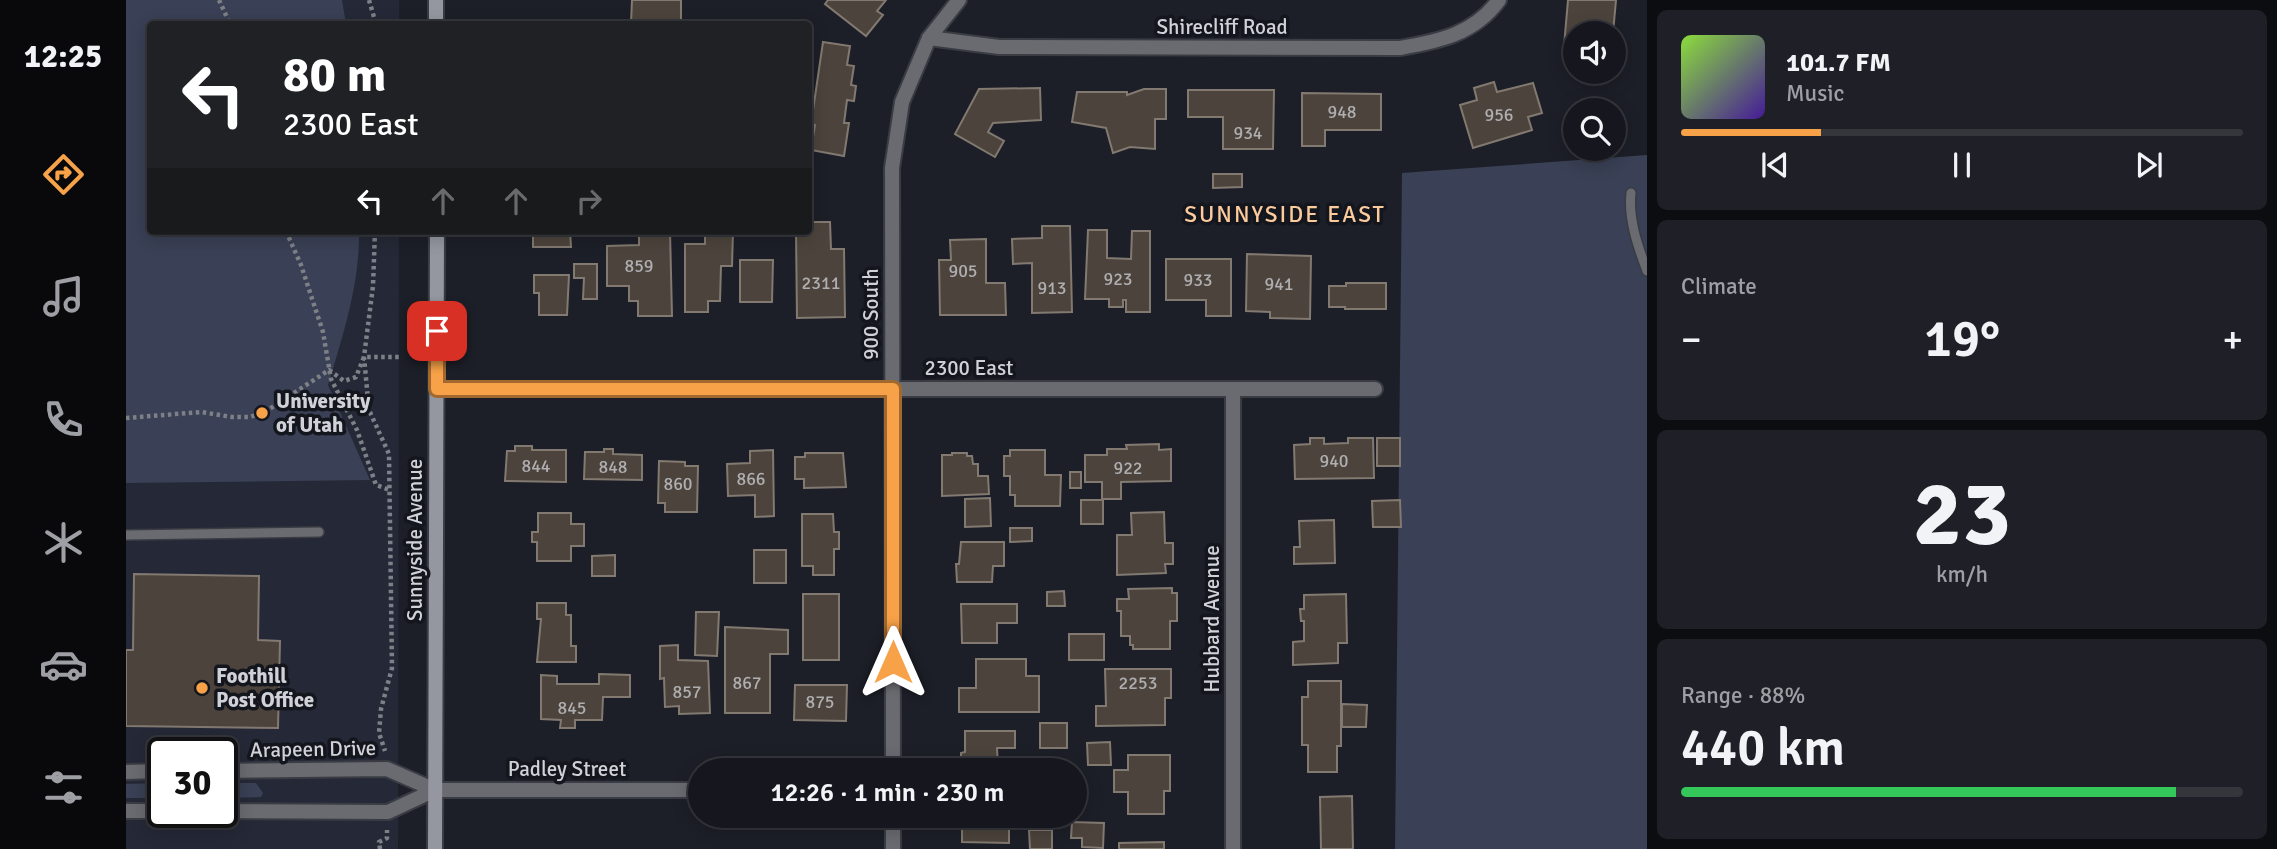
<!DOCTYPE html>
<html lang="en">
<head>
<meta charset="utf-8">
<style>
  body { margin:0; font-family:Signika,sans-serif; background:#1f2027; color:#f1f3f6; height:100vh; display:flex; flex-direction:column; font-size:26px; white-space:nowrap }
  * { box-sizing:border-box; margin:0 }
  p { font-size:23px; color:#9e9fa4 }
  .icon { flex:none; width:38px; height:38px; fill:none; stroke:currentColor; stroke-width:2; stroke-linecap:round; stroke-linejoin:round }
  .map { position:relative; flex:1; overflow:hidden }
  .panel { display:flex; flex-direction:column; gap:10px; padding:10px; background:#0c0d10; width:630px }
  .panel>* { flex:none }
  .guide { position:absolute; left:21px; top:21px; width:665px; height:214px; border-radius:7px; box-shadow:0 4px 18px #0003,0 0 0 2px #35363c; background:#202124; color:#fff; overflow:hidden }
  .buttons { position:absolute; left:1437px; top:21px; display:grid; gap:14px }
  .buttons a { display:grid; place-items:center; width:63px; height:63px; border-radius:50%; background:#16171e; box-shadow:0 4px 18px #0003,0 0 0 2px #35363c; font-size:35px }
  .speed { position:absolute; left:21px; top:737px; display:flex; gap:14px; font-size:35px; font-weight:700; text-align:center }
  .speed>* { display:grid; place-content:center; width:91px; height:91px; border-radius:50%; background:#16171e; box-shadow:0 4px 18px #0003,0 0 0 2px #35363c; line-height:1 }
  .speed .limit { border:4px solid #111; border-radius:10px; background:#fff; color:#111 }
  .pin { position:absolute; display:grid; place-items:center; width:60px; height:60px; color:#fff; margin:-30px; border-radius:14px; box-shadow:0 4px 10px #0006 }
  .me { position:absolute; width:77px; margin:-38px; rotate:0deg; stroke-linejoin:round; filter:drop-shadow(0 0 5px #0008) }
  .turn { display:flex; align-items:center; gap:24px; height:147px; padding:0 21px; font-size:32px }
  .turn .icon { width:91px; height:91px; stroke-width:2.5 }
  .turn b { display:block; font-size:49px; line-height:60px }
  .lanes { display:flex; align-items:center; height:66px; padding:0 21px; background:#0003; justify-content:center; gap:35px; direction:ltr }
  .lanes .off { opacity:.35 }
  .big { font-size:52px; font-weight:600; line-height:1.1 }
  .panel .card { flex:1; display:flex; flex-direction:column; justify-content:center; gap:10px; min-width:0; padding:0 24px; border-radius:10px; background:#1f2027 }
  .panel .dial { align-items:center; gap:0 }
  .dial b { font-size:91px; line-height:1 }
  .song { display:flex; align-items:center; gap:21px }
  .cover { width:84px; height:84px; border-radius:10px; background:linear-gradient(135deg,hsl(90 70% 55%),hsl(260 70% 35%)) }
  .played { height:7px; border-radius:4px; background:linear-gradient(90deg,#f7a148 25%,#35363c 25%) }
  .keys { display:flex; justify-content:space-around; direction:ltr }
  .heat { display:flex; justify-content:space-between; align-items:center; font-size:38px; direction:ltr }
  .charge { height:10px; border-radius:5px; background:linear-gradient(90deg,#34c759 88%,#35363c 0) }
  .trip { position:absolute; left:562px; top:758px; width:399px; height:70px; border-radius:35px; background:#16171e; box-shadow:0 4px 18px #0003,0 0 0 2px #35363c; font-weight:600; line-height:70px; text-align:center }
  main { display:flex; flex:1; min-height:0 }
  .tabs { display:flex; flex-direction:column; width:126px; justify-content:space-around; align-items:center; background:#09090c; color:#9e9fa4 }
  .tabs .icon { width:49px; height:49px }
  .tabs .current { color:#f7a148 }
  .tabs b { font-size:32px; color:#f1f3f6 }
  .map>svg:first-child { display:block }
</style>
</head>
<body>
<main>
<nav class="tabs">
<b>12:25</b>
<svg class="icon current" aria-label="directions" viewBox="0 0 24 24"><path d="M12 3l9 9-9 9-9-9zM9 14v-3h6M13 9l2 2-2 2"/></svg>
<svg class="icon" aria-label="music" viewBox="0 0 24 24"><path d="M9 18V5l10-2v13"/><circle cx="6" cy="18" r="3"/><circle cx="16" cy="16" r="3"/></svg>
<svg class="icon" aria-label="phone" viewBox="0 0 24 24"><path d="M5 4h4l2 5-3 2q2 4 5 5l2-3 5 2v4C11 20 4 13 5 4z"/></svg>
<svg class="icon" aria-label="climate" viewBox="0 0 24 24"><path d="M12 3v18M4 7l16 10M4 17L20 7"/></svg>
<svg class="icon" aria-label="car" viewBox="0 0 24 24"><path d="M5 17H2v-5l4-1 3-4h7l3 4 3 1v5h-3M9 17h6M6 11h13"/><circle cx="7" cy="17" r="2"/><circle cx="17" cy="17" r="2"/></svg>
<svg class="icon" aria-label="filters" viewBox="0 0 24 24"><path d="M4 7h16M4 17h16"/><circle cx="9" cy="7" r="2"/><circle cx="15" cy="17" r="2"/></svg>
</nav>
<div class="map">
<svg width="1521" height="849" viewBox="0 0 1521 849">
  <rect width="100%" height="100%" fill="#1d1f28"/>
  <path fill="#252937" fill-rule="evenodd" d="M0 0H273V24H24V231H273L272 849H0ZM37 752H96V812H37Z"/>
  <g fill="#3a4055">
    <path d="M0 0H216L220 24H24V231H233C234 284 217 335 202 385L244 480 0 483Z"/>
    <polygon points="1521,155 1521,849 1269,849 1276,173"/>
    <polygon points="37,783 37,798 0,798 0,784"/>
    <polygon points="96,783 130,783 137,793 135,797 96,798"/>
  </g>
  <g fill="#4c443c" stroke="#827970" stroke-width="2">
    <polygon points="506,0 555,0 555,24 505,24"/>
    <polygon points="702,0 760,0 751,11 757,15 740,36 699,4"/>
    <polygon points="1442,0 1490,0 1487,33 1449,33 1449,46 1438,46"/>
    <polygon points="697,42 724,46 721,65 728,66 725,85 730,86 728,101 721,100 718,123 723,123 718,156 685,150 689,125 685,124"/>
    <polygon points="1368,82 1371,92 1407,83 1416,113 1402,117 1406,130 1347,148 1334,105 1351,100 1348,88"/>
    <polygon points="914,88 915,120 867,123 862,132 878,141 869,157 829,134 853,89"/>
    <polygon points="1018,89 1040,89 1040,119 1029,119 1029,149 1004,147 987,153 980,128 946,122 951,92 1001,92 1001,95"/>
    <polygon points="1062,90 1148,90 1147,149 1097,149 1097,117 1062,117"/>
    <polygon points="1176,93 1255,94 1255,130 1199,130 1199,146 1176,146"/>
    <polygon points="1087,174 1116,174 1116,187 1087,188"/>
    <polygon points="682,222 704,222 705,249 718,249 719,317 671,318 670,231 682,231"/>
    <polygon points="916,226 944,226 946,312 906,313 906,263 887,264 886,239 916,238"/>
    <polygon points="962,230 981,230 981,258 1005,259 1006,231 1024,231 1024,312 1000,312 1000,300 997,300 997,307 983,307 983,299 959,299"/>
    <polygon points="407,231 444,231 445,247 407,247"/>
    <polygon points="513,231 544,231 546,316 512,316 512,301 503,301 503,286 481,286 481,246 513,245"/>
    <polygon points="579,231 607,231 606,266 595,266 594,301 582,301 582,312 559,312 559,244 579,244"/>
    <polygon points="860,239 860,283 879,283 880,315 814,315 813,260 825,260 824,240"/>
    <polygon points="1121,254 1185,256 1184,319 1144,318 1144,312 1120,311"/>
    <polygon points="1040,259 1105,259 1105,316 1080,316 1080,300 1040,300"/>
    <polygon points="614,260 647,260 646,302 614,302"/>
    <polygon points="448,264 471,264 471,299 457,299 458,278 448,278"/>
    <polygon points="408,275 443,275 441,315 413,315 413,293 408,293"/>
    <polygon points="1220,283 1260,283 1260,309 1219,309 1219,307 1203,307 1203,286 1220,286"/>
    <polygon points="1184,438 1198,438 1198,444 1222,443 1222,438 1247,438 1248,478 1169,479 1168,445 1184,444"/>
    <rect x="1251" y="438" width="23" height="28"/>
    <polygon points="1033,444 1033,450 1045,449 1045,481 995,482 995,499 976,499 976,482 959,482 959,455 981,455 981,449 1001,449 1000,445"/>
    <polygon points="389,446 406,446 406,450 440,450 440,482 379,481 381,451 389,451"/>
    <polygon points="478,449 487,449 487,454 516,455 516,480 458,479 459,452 478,452"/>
    <polygon points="647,450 648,516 629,517 629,495 602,496 601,464 624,463 624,451"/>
    <polygon points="884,450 919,450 919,475 935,475 934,506 889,506 889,495 884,495 884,476 878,476 878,456 884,456"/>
    <polygon points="679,453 717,453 720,487 678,488 678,479 669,479 669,457 679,457"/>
    <polygon points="826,453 841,453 841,456 846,456 847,464 852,464 852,476 862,476 863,494 816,496 816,455 826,455"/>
    <polygon points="533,461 559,462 559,466 572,466 571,512 539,512 539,503 532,503"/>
    <rect x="944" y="472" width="11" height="16"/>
    <polygon points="864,498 865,526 839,527 839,499"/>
    <rect x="955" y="500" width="22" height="24"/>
    <polygon points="1274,500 1275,527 1247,527 1246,501"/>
    <polygon points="1038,512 1039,543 1047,543 1047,564 1039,564 1040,573 991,575 991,535 1006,535 1005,513"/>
    <polygon points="412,513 445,513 445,524 458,524 458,546 445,546 445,561 411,561 411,542 406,542 406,532 412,532"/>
    <polygon points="676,514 707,514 708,532 713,532 713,549 708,549 708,575 687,575 687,566 676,566"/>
    <polygon points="1208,520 1209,563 1168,564 1168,547 1174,547 1173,521"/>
    <polygon points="884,528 906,528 906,541 884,542"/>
    <polygon points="835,542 878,542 878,566 867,566 866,582 831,582 830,564 833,564"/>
    <rect x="628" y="550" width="32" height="33"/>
    <polygon points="489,555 489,576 466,576 466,556"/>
    <polygon points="8,574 133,576 132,640 154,641 152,728 0,726 0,650 7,650"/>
    <polygon points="1046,588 1046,593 1051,593 1051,621 1044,621 1044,649 1007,649 1007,645 1004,645 1004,636 995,636 995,611 991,611 991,599 1003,599 1002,589"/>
    <polygon points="938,591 939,606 921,606 921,592"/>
    <rect x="677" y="594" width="36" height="66"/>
    <polygon points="1220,594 1221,643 1212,643 1212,663 1167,665 1167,642 1178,641 1178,621 1175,621 1174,609 1178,609 1178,595"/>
    <polygon points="411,603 440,603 440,615 445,615 445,646 450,646 450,662 411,662 415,619 411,619"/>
    <polygon points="835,604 891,604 891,623 871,623 871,643 836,643"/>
    <polygon points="570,612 593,612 591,656 569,655"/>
    <polygon points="599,627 662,630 662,654 644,654 644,713 599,713"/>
    <rect x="943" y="634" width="35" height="26"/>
    <polygon points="552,645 552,660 582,661 584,713 553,714 553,706 539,707 538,678 534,679 534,646"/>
    <polygon points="850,659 900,659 900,676 913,676 913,712 833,712 833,688 850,688"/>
    <polygon points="979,669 1045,669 1045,698 1039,698 1039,725 970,726 970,706 980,706"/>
    <polygon points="473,674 504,675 504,697 477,697 476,720 449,720 449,728 434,728 435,720 415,719 415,675 431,676 431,684 473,684"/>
    <polygon points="1182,681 1215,681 1215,746 1211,746 1211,772 1182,772 1182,745 1176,745 1176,697 1182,697"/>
    <polygon points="669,685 721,685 720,721 668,720"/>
    <polygon points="1216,704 1241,705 1240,727 1216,727"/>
    <rect x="914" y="723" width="27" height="25"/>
    <polygon points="839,731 889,731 889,748 871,748 872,766 864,766 864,770 831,770 831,766 835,766 835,753 839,752"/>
    <polygon points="984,742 985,765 962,765 961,743"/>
    <polygon points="1002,755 1044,755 1044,791 1038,791 1038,814 1002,814 1002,792 988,792 988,770 1002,770"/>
    <polygon points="1226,796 1227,849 1195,849 1194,797"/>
    <polygon points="842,816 891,816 891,828 883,828 883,843 836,842 836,824 842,824"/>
    <polygon points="946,822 978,823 977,848 956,847 956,838 945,838"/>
    <polygon points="903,830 926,830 926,849 904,849"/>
    <polygon points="1038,842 1038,849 993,849 993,843"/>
  </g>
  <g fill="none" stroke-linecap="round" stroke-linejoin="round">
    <defs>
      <g id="service">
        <path d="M1505 193C1502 219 1512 247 1521 271"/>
        <polyline points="0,535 193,532"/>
      </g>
      <g id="minor">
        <path d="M803 38 873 47 1274 48C1314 41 1348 34 1373 0"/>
        <polyline points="311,389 1249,389"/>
        <polyline points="1107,389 1107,849"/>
        <polyline points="767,770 766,168 776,102 803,38 833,0"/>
        <polyline points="309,790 574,790"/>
        <polyline points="767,849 767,816"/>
      </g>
      <g id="tertiary">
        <polyline points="96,771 261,769 309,790"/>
        <polyline points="0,772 37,771"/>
        <polyline points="0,811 37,811"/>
        <polyline points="96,811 262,812 309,790"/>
      </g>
      <g id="secondary">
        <polyline points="310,0 310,24"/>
        <polyline points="309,849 311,231"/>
      </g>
    </defs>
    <use href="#service" stroke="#3a3c44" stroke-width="12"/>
    <use href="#minor" stroke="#3a3c44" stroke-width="18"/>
    <use href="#tertiary" stroke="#3a3c44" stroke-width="18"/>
    <use href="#secondary" stroke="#3a3c44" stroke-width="18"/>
    <g stroke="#7e8087" stroke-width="4.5" stroke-dasharray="3.5 3.5" stroke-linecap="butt">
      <polyline points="93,0 104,24"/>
      <polyline points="243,0 250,24"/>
      <polyline points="160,231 175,265 197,332 205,379 231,430 250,485 264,490"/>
      <polyline points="249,231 247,286 238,357 243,410 263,454 266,668 255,709 253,733 259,751"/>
      <polyline points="0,418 75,412 106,417 124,417 139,412 203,370 218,381 230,377 238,357 273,357"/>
      <polyline points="254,849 253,842 261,838 261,830"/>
    </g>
    <use href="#service" stroke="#6a6b70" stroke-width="9"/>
    <use href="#minor" stroke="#6a6b70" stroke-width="14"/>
    <use href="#tertiary" stroke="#6a6b70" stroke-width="14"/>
    <use href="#secondary" stroke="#94979f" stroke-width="14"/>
  </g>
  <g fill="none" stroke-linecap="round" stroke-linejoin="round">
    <defs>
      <polyline id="route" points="311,331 311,389 767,389 767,662"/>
    </defs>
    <use href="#route" stroke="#a1692f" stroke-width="18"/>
    <use href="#route" stroke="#f7a148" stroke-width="12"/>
  </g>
  <g fill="#f7a148" stroke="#14161e" stroke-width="2.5">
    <circle cx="136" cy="413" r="7"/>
    <circle cx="76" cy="688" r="7"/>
  </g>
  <g text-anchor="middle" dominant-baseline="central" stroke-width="7" stroke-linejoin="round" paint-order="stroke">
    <g font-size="18" fill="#afaeb1">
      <text x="1216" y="112">948</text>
      <text x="1373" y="115">956</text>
      <text x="1122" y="133">934</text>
      <text x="513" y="266">859</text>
      <text x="837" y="271">905</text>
      <text x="992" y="279">923</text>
      <text x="1072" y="280">933</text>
      <text x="695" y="283">2311</text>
      <text x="1153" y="284">941</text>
      <text x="926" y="288">913</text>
      <text x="1208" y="461">940</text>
      <text x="410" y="466">844</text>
      <text x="487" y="467">848</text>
      <text x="1002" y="468">922</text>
      <text x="625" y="479">866</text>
      <text x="552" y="484">860</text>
      <text x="621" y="683">867</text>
      <text x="1012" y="683">2253</text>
      <text x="561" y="692">857</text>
      <text x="694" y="702">875</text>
      <text x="446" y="708">845</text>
    </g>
    <g font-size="21" fill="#d0d2d8" stroke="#14161e">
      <text x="1096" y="27">Shirecliff Road</text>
      <text transform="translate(745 314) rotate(-90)">900 South</text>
      <text x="843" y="368">2300 East</text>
      <text transform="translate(289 540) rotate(-90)">Sunnyside Avenue</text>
      <text transform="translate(1086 619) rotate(-90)">Hubbard Avenue</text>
      <text transform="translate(187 749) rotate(-1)">Arapeen Drive</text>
      <text x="441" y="769">Padley Street</text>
    </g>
    <g font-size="21" font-weight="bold" fill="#d0d2d8" stroke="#14161e" text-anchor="start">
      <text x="150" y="401">University<tspan x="150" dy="24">of Utah</tspan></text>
      <text x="90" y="676">Foothill<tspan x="90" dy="24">Post Office</tspan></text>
    </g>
    <g font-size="23" letter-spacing="2" fill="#fbcb9e" stroke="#14161e">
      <text x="1159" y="214">SUNNYSIDE EAST</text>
    </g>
  </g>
</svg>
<div class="buttons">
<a><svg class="icon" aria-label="sound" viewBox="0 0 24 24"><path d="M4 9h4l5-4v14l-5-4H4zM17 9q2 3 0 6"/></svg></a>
<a><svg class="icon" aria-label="search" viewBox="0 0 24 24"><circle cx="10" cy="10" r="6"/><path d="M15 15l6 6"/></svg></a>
</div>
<div class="speed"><div class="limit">30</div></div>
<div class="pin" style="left:311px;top:331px;background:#d93025"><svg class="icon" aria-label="arrive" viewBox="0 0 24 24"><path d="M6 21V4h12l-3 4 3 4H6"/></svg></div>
<svg class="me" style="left:767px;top:662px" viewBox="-20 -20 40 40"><path d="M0-17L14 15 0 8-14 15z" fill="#f7a148" stroke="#fff" stroke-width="4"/></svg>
<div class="trip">12:26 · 1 min · 230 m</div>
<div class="guide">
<div class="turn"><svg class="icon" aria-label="left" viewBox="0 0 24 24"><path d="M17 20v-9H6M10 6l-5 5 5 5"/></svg><div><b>80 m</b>2300 East</div></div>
<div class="lanes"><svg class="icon" aria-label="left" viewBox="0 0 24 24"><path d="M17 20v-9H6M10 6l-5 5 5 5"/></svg><svg class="icon off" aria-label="ahead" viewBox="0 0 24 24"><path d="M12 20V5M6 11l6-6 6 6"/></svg><svg class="icon off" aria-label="ahead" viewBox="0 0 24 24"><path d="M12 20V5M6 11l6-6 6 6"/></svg><svg class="icon off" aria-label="right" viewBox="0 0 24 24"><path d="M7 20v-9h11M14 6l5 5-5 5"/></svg></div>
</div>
</div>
<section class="panel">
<div class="card">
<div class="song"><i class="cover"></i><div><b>101.7 FM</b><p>Music</p></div></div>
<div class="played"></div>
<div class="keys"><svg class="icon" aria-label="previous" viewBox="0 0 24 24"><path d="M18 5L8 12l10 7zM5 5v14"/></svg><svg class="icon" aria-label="pause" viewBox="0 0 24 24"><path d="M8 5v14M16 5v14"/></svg><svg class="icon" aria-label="next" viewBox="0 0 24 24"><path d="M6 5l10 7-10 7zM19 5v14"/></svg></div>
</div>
<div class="card"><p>Climate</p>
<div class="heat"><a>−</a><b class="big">19°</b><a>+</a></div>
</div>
<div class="card dial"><b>23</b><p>km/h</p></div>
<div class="card"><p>Range · 88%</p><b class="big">440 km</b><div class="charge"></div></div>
</section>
</main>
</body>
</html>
